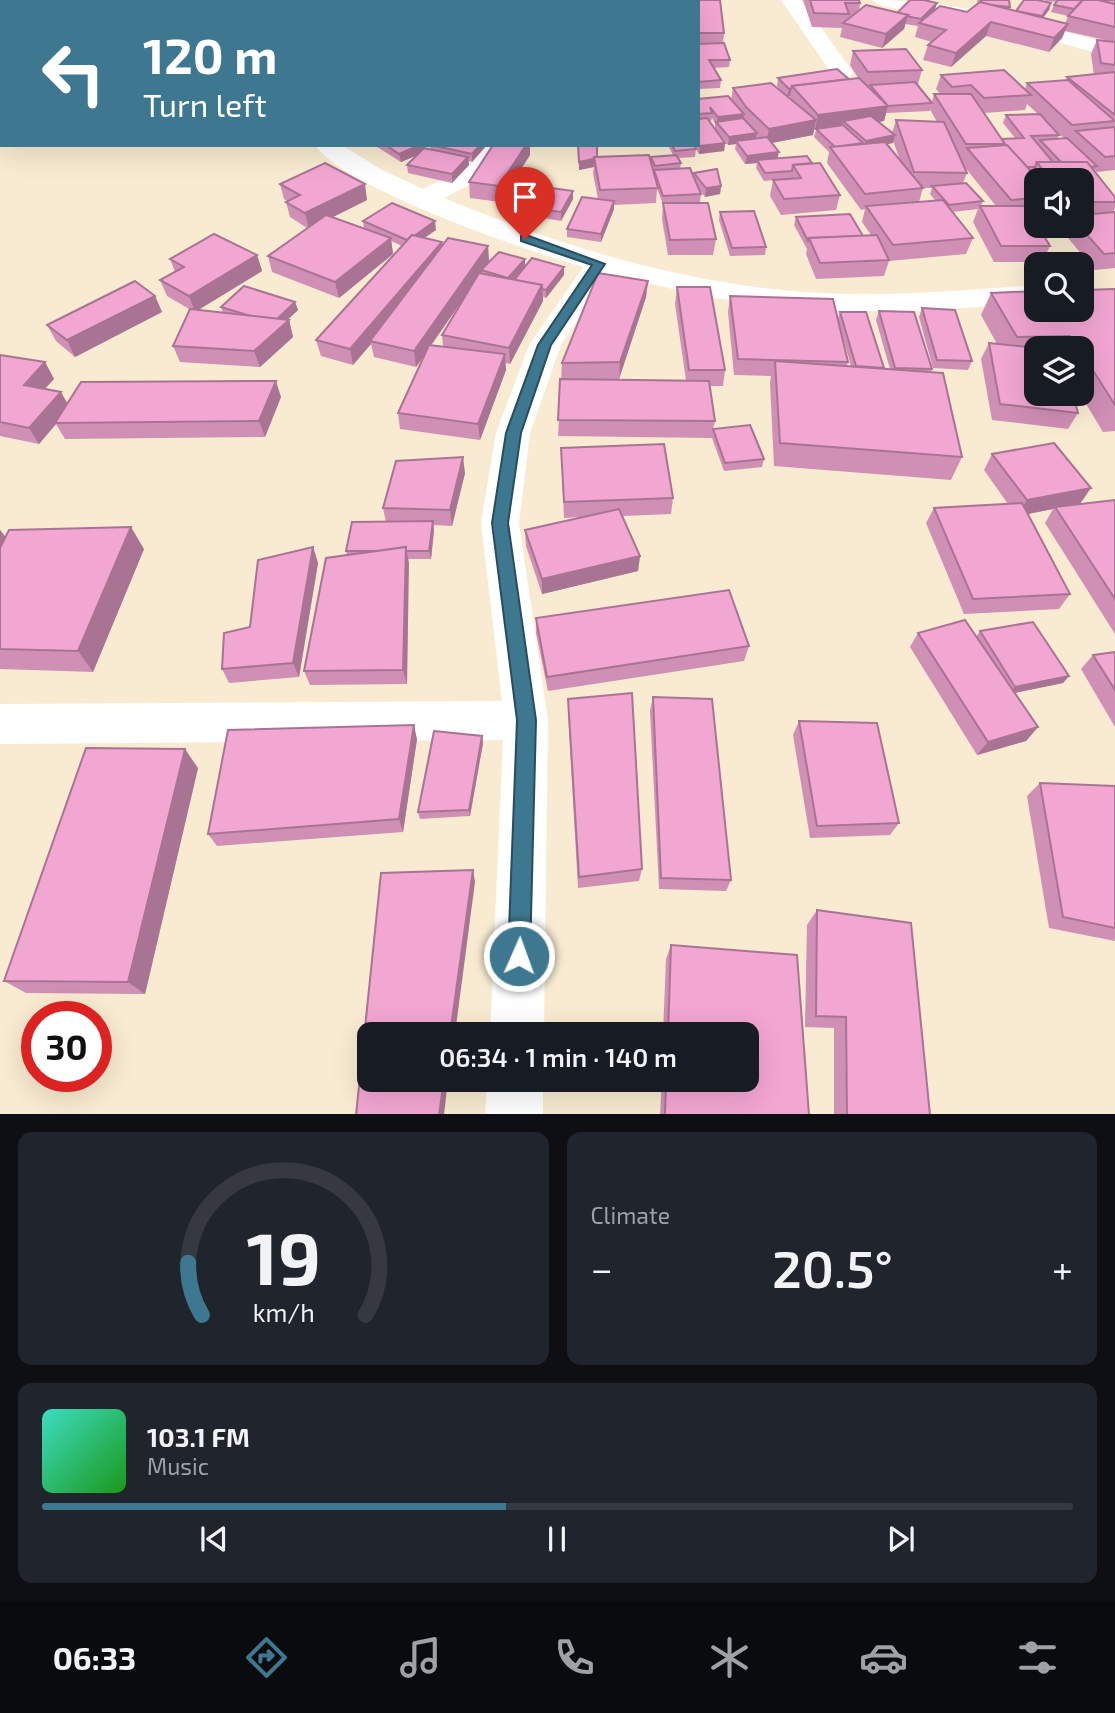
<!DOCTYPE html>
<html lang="en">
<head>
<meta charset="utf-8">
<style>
  body { margin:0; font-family:"Exo 2",sans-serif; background:#20242c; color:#f1f3f6; height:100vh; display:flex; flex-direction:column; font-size:26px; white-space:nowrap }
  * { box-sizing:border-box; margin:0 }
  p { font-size:23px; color:#9ea1a6 }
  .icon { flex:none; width:38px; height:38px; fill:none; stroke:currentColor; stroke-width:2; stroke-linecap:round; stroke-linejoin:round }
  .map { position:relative; height:1114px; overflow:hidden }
  .panel { display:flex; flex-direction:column; gap:18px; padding:18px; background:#0d0f14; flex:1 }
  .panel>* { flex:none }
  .banner { position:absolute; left:0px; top:0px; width:700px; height:147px; box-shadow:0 7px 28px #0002; background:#3d7890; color:#fff; overflow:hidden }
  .buttons { position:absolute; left:1024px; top:168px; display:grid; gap:14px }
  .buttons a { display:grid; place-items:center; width:70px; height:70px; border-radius:14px; background:#171b24; box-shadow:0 7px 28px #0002; font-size:35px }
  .speed { position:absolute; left:21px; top:1001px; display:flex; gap:14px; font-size:35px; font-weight:700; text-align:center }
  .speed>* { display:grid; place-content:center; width:91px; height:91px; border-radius:50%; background:#171b24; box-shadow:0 7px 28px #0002; line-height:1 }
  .speed .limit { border:10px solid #d22; background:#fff; color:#111 }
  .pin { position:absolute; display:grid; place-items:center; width:60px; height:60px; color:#fff; margin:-72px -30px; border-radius:50% 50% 50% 0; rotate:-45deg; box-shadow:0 0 7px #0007 }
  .pin .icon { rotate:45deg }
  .me { position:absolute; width:77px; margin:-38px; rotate:2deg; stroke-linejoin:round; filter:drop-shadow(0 0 5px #0008) }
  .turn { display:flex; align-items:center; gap:24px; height:147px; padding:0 28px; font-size:32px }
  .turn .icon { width:91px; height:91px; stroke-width:2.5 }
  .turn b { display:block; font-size:49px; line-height:60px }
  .big { font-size:52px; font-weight:600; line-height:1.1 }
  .panel .widget { flex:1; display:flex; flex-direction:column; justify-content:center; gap:10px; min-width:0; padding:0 24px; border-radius:14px; background:#20242c }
  .panel .dial { align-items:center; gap:0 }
  .dial svg { height:182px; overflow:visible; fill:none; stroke:#363941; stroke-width:7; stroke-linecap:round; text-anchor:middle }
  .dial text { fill:#f1f3f6; stroke:none }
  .song { display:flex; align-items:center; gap:21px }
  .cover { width:84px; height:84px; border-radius:10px; background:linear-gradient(135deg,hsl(170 70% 55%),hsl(120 70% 35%)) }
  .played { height:7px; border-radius:4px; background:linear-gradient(90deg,#3d7890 45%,#363941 45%) }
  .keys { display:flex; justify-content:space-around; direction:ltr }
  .heat { display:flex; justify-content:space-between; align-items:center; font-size:38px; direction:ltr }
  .panel .tiles { flex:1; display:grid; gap:18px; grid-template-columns:1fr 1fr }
  .widget:last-child { grid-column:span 2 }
  .trip { position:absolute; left:357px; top:1022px; width:402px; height:70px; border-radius:14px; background:#171b24; box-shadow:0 7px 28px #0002; font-weight:600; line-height:70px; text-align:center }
  .menu { display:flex; height:112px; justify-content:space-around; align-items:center; background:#090b0e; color:#9ea1a6 }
  .menu .icon { width:49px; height:49px }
  .menu .current { color:#3d7890 }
  .menu b { font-size:32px; color:#f1f3f6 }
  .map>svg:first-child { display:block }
</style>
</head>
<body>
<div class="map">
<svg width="1115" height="1115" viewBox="0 0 1115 1115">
  <rect width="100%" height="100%" fill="#f8ebd1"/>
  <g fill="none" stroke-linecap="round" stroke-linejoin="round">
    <g fill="#fff" fill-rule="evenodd">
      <polygon points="174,0 194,0 195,2 175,2"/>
      <polygon points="557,0 577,0 556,2"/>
      <polygon points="781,0 801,0 853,72 850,77 834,77"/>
      <path d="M872 0C959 0 1032 23 1115 45V58L980 21 882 6Z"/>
      <path d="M315 145H342L382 170 423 189 451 175 483 145H510L469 185 444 198C565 248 693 287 824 293 895 297 965 290 1036 285V303L914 311H822L708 297 607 274 561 345 530 433 519 523 548 720 544 1034H490L503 740 0 744V704L502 701 481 523 496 433 529 345 583 267C528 251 345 189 315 145Z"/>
      <polygon points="487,1080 543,1080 543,1115 485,1115"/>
    </g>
  </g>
  <g fill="#d08fb5" fill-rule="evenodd">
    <polygon points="271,0 295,0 295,2 272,2"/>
    <polygon points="672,0 720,0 724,33 723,43 730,60 729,67 713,68 721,80 720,88 698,89 698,2 672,2"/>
    <path d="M803 0H859L860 3 859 11 897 13 935 10 967 12 978 4 977 0H1009L1010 7 1009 10 1016 11 1051 3 1049 10 1043 18 1065 24 1068 16 1051 12 1054 5 1057 2 1046 1 1045 0H1115V170L1097 172 1095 170V171L1115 197V208L1113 212H1115V268L1095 270 1062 231 1065 226H1082V180H1036V214H1031L1050 246 1042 262H994L973 222 978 209 952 212 973 238 966 254 889 261 884 276 816 279 806 254 807 249 794 225 796 217 863 236 871 235 862 222 865 209 861 210 827 163 829 152 814 137 816 130 814 129 813 135 772 143 778 158 812 163 840 195 836 210 781 215 770 196 773 180 764 181 756 168 757 163 745 164 735 149 736 144 728 145 718 133 725 143 724 151 699 154 694 146 696 149 695 157 678 158 681 163 680 169 694 176V173L721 186 720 194 705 197 698 188 701 194 700 202 716 239 713 255H668L662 219 663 204 657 189 656 203 614 205V209L601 242 567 237V229L598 199 593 173 594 167 579 170 578 145 597 157 651 161V157L673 155 668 145H698V99L731 100 733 88 790 99V96L787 97 777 86 778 78 849 79 858 78 850 65 853 51 922 70 918 84H917L932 102 934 94H940L936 89 941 75 1025 89 1027 83 1066 80 1067 77 1094 75 1091 54 1097 40 1110 41 1065 31 1062 38 1049 52 986 36 951 67 923 60 928 45 932 42 915 37 918 26 905 24 904 29 882 48 840 37 842 28 812 27ZM1027 104 1038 114 1006 115 1003 123 1015 138 1002 139 984 113 1025 110ZM930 109 937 122 896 120 892 133 879 122 884 121 886 113 930 111ZM712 118 715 123V129L709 121H711ZM1050 126 1064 138 1057 139 1059 135ZM893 141 900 160 886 144 893 143ZM964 166 996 206H981L983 201 963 183 967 173ZM923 188H932L930 194 935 200 919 202Z"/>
    <polygon points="374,145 424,145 425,148 431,149 430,146 486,146 472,162 469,161 469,165 452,183 408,173 407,165 417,155 401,162"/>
    <polygon points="530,155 500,202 470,198 469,182"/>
    <path d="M280 184 367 200 333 217 364 229 363 221 436 230 424 238 442 242V246H488L489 262 525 259V267L564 275 546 298 543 297V301L510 364 505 363 506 370 480 440 400 429 398 413 423 358 416 367 374 357 371 344 353 365 321 356 316 340 402 246 391 241 393 254 339 298 272 272 268 256 307 228 290 217 286 202 287 201 284 199ZM465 296 442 335 443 347 431 345Z"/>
    <polygon points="573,199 561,221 532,216 531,208"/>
    <polygon points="720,212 766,247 765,255 730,256 719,220"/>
    <polygon points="257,255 262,271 198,310 223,313 221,307 295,302 298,310 287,320 289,320 293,337 260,367 180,362 173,346 191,310 167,296 160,280 175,272 170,259"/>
    <polygon points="648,281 646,297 619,379 570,379 686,380 675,304 677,287 725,370 723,386 710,386 715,421 713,429 764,459 762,467 724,471 712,438 558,436 562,363"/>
    <polygon points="1115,289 1115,431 1103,432 1080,394 1082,394 1082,348 1036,348 1078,413 1068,429 992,420 981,359 989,343 997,344 981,315 991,293"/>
    <polygon points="155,296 162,312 75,357 56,341 47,325"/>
    <path d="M730 296 838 319 840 312 884 368 890 369 876 320 879 311 932 369 931 372 962 457 951 480 774 466 770 383 771 376 734 375 728 312ZM841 331 851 366H847L848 362Z"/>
    <polygon points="922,308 972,361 968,370 933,368 919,317"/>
    <polygon points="0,355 45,362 54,379 45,389 68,403 281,397 265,437 65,439 56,424 39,444 0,436"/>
    <polygon points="561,448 673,498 671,514 622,516 640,556 638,571 542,594 526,546 525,530 583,517 564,518"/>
    <polygon points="992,454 1081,504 1115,500 1115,634 1045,523 1053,509 1028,514 1070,594 1059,609 964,614 926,523 934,508 1008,504 984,470"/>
    <polygon points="465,473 452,526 433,525 434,530 431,559 408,559 407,684 310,685 304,671 347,555 346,551 386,522 383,508"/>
    <polygon points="0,530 5,537 144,549 93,672 0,669"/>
    <polygon points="313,547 318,563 299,677 229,683 222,669 250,627"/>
    <polygon points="536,618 749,646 744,661 548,691 536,633"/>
    <polygon points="980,631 1069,676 1063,683 1015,693 1038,727 1026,741 977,755 910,647 918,633 976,637"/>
    <polygon points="1115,652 1115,727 1081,669 1093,655"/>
    <polygon points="653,697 731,880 726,891 659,889 650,711"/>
    <polygon points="568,699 642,869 639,881 578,888 568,713"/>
    <polygon points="799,721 899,823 890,835 810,838 793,735"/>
    <polygon points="482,736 483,743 470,816 420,819 418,812"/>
    <polygon points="417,739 403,832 217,846 208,834"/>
    <polygon points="198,768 145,994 26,993 4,981"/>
    <polygon points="1040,783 1115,786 1115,941 1049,928 1027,796"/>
    <polygon points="817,910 930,1115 834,1115 834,1028 805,1027 807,925"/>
    <polygon points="671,945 797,955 809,1115 660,1115 662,1080 747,1080 747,1034 663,1034 666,959"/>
  </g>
  <g fill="#a97493">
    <polygon points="47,0 108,0 109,2 39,2"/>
    <polygon points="232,0 265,0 265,2 223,2"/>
    <polygon points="381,0 475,0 476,2 363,2"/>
    <polygon points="937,3 935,10 922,24 921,19"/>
    <polygon points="1051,3 1049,10 1039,23 1042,16"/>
    <rect x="0" y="10" width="2" height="26"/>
    <polygon points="908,15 904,29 882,48 886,34"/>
    <polygon points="991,22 986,36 951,67 956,53"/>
    <polygon points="1068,24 1062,38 1049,52 1054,38"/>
    <polygon points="792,88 790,96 787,97 789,89"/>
    <polygon points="888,106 884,121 848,126 843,121 842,127 815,130 818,115"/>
    <polygon points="744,114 743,122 717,124 718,117"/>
    <polygon points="816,120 813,135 766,144 769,129"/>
    <polygon points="757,133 755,141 736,141 736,144 728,145 729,137"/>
    <polygon points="895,135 893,143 863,149 866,141"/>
    <polygon points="725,143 724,151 699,154 700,146"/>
    <polygon points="420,145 424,145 425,152 401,162 399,154"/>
    <polygon points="480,145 486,145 486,146 472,162 472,154"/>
    <polygon points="526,145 530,145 530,155 500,202 499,186"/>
    <polygon points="779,152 777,160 757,160 757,163 745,164 747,156"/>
    <polygon points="468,157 469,165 452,183 452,174"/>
    <polygon points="594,159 594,167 579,170 579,162"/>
    <polygon points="365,184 367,200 309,229 305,213"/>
    <polygon points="721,186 720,194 705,197 706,188"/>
    <polygon points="573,191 573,199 561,221 561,212"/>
    <polygon points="614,201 614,209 601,242 601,234"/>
    <polygon points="435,221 436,230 408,249 407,240"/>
    <polygon points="391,238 393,254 339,298 335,282"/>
    <polygon points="442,242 444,258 370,341 371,344 353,365 350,349"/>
    <polygon points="488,246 489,262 481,270 482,272 416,367 414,351"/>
    <polygon points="257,255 262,271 195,312 189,296"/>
    <polygon points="525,259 525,267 508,287 508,278"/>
    <polygon points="564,267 564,275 546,298 546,290"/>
    <polygon points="648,281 646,297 619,379 620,362"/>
    <polygon points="542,285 543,301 510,364 509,348"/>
    <polygon points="155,296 162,312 75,357 67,340"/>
    <polygon points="295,302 298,310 276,331 274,322"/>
    <polygon points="289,320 293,337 260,367 254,351"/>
    <polygon points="505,354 506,370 480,440 478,424"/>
    <polygon points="45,362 54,379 33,401 24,385"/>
    <polygon points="276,381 281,397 265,437 259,421"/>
    <polygon points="61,392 70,408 55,423 56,424 39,444 29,428"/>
    <polygon points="463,457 465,473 452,526 450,510"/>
    <polygon points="1091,488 1080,504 1055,507 1053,509 1017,516 1027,500"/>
    <polygon points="433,521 434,530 431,559 429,551"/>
    <polygon points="131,527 144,549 93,672 78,651"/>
    <polygon points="0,530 12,545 0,570"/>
    <polygon points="313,547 318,563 299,677 293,663"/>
    <polygon points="406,547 409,563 407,684 403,670"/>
    <polygon points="640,556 638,571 542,594 542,579"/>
    <polygon points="1069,676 1063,683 1009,694 1015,687"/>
    <polygon points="414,725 417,739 403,832 399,819"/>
    <polygon points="1038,727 1026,741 977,755 988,742"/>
    <polygon points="482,736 483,743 470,816 469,810"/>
    <polygon points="185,749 198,768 145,994 128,982"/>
    <polygon points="473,870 475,882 455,1034 450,1034"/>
    <polygon points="444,1080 448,1080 444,1115 439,1115"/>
  </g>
  <g fill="#f2a6d2" stroke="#a97493" stroke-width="2">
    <polygon points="0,0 47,0 39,2 2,2 2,10 0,10"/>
    <polygon points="362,0 381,0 363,2"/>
    <polygon points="429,0 447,0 447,2 413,2"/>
    <polygon points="477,0 545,0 546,2 477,2"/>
    <polygon points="576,0 596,0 596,2 575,2"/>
    <rect x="600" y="0" width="55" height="2"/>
    <polygon points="672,0 720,0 724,33 698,33 698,2 672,2"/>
    <polygon points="810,0 859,0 860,3 845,3 849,14 814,13"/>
    <polygon points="910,0 924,0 937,3 921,19 906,16 908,15 897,13"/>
    <polygon points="981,0 1009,0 1010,7 991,5 981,3"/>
    <polygon points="1024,0 1037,0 1051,3 1042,16 1016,11"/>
    <polygon points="1058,0 1079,0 1082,1 1074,9 1054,5"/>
    <polygon points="1083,0 1099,0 1115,4 1115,27 1068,16"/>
    <polygon points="1099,0 1115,0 1115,4"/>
    <polygon points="980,2 1068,24 1054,38 991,22 956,53 928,45 946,30 919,23 940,6 967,12"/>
    <polygon points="866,5 908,15 886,34 843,23"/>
    <polygon points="1097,40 1115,42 1115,65 1101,63"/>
    <polygon points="724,43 730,60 709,60 721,80 698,82 698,44"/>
    <polygon points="906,49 922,70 868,72 853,51"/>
    <polygon points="837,69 849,79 792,86 792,88 789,89 778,78"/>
    <polygon points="1004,70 1031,95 984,98 971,85 952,87 941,75"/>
    <polygon points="1115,72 1115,115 1067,77"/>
    <polygon points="859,78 888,106 818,115 792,86"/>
    <polygon points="1068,80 1115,121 1072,125 1027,83"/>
    <polygon points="915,82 932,103 888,106 870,85"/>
    <polygon points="771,83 816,120 769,129 746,107 733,88"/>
    <polygon points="934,94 971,94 1005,144 966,144"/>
    <polygon points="728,96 744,114 718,117 710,107 712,113 698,114 698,99"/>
    <polygon points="1040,114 1059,135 1031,136 1053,162 1037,162 1035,167 1027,167 1006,146 1002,139 1024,138 1006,115"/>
    <polygon points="871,116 895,135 866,141 843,121"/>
    <polygon points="707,118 725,143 700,146 698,143 698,119"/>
    <polygon points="743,118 757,133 729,137 716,122"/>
    <polygon points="896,120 944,122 967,173 914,172"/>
    <polygon points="843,125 863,143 835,147 816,129"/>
    <polygon points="1115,127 1115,156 1105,157 1076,131"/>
    <polygon points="767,137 779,152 747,156 736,141"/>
    <polygon points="1067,138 1097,166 1091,167 1087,162 1061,162 1040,140"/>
    <polygon points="885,142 923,188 865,194 830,147"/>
    <polygon points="386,145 420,145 399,154"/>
    <polygon points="431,145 480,145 472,154"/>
    <polygon points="493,145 526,145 499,186 469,182"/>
    <polygon points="578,145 597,145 597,157 594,157 594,159 579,162"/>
    <polygon points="672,145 694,145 696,149 675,151"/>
    <polygon points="1007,145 1039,180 1036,180 1036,198 1011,200 967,148"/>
    <polygon points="424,148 468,157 452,174 407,165"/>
    <polygon points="649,155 658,188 600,190 594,157"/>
    <polygon points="676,155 681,163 655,166 651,157"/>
    <polygon points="807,156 812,163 793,165 792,171 765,173 757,160"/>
    <polygon points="1037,162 1087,162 1115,197 1115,202 1082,202 1082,180 1050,180"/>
    <polygon points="325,163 365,184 305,213 286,202 300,195 280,184"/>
    <polygon points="820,163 840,195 784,199 773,180 801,178 793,165"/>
    <polygon points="690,168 701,194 663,196 654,170"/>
    <polygon points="717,169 721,186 706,188 694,173"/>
    <polygon points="966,183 983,201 949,205 932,186"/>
    <polygon points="544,187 573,191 561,212 531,208"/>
    <polygon points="582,197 614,201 601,234 567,229"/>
    <polygon points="943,200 973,238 893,245 866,206"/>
    <polygon points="392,203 435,221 414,236 412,235 407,240 363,221"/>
    <polygon points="663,203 708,203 716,239 670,240"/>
    <polygon points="980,206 1026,206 1036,223 1036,226 1038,226 1050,246 1001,246"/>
    <polygon points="754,211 766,247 732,248 720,212"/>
    <polygon points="1115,212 1115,253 1104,254 1079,226 1082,226 1082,215"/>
    <polygon points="850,214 863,236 809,238 808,241 796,217"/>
    <polygon points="326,215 391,238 335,282 268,256"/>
    <polygon points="214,234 257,255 189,296 160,280 184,267 170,259"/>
    <polygon points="412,235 442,242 350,349 316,340"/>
    <polygon points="877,235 889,260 820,263 809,238"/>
    <polygon points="448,238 488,246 414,351 370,341"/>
    <polygon points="499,252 525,259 508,278 481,270"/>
    <polygon points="532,258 564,267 546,290 542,289 542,285 514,280"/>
    <polygon points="479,273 542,285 509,348 442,335"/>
    <polygon points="598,273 648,281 620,362 562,363"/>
    <polygon points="135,281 155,296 67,340 47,325"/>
    <polygon points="244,286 295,302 277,319 254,317 221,307"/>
    <polygon points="677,287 710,287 725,370 689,370"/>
    <polygon points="1115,289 1115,405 1082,353 1082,348 1078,348 1070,336 1017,337 991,293 1036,291 1036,310 1082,310 1082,290"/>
    <polygon points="730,296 833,299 848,362 738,359"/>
    <polygon points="922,308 955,310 972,361 937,360"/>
    <polygon points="190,309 289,320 254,351 173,346"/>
    <polygon points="879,311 914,312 932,369 895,368"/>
    <polygon points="840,312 866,312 884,368 856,366"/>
    <polygon points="989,343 1039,348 1036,348 1036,394 1073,394 1078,413 1000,404"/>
    <polygon points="429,345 505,354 478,424 398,413"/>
    <polygon points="0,355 45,362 24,385 61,392 29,428 0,422"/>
    <polygon points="775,361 943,373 962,457 780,443"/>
    <polygon points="560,379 709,381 715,421 558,420"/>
    <polygon points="276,381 259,421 55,423 81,382"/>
    <polygon points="750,425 764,459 725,463 713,429"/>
    <polygon points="1054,443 1091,488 1027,500 992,454"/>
    <polygon points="664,444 673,498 564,502 561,448"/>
    <polygon points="463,457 450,510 383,508 396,461"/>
    <polygon points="1115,500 1115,599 1055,507"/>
    <polygon points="1022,503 1070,594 973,599 934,508"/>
    <polygon points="619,509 640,556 542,579 525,530"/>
    <polygon points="433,521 429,551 406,551 406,547 379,551 346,551 352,522"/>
    <polygon points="131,527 78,651 0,649 0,548 9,530"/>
    <polygon points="313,547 293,663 222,669 224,633 250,627 258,560"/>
    <polygon points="406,547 403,670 304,671 326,558"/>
    <polygon points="729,590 749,646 547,677 536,618"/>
    <polygon points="965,620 1038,727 988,742 918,633"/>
    <polygon points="1033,622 1069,676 1015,687 980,631"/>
    <polygon points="1115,652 1115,690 1093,655"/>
    <polygon points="632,693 642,869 579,877 568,699"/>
    <polygon points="653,697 712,699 731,880 661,878"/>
    <polygon points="799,721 877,723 899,823 817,826"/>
    <polygon points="414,725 399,819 208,834 228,730"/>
    <polygon points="434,731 482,736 469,810 418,812"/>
    <polygon points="86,748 185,749 128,982 4,981"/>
    <polygon points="1040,783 1115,786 1115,928 1063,917"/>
    <polygon points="473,870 450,1034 369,1034 369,1080 444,1080 439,1115 356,1115 381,873"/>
    <polygon points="817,910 911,923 930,1115 847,1115 846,1017 816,1016"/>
    <polygon points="671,945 797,955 809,1115 665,1115 666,1080 747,1080 747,1034 668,1034"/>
  </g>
  <polygon fill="#3d7890" stroke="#284e5e" stroke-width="2" points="521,236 529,236 605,264 551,345 521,433 508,523 536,720 530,956 527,963 519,966 512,963 508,956 517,720 492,523 506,433 538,345 592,265 521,241"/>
</svg>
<div class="buttons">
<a><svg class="icon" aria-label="sound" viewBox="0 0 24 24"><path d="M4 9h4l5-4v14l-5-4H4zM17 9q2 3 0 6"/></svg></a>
<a><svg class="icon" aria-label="search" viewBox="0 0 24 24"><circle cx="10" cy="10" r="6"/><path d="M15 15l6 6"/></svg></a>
<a><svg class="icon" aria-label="layers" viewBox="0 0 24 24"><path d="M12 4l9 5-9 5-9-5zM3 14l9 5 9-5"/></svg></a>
</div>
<div class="speed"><div class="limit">30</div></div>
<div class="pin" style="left:525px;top:239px;background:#d93025"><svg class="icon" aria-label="arrive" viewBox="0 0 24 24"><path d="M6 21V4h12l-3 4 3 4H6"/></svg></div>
<svg class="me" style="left:519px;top:956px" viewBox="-20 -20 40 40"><circle r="17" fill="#3d7890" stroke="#fff" stroke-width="3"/><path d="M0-11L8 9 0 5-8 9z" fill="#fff"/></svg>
<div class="trip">06:34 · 1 min · 140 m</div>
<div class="banner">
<div class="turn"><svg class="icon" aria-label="left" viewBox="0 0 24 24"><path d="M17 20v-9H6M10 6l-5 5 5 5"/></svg><div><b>120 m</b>Turn left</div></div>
</div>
</div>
<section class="panel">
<div class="tiles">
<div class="widget dial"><svg viewBox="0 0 100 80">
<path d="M14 69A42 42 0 1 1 86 69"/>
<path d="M14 69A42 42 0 0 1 8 46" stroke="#3d7890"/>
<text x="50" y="56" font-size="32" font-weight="700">19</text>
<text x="50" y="72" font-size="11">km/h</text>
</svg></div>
<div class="widget"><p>Climate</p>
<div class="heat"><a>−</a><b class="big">20.5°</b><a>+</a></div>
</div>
<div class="widget">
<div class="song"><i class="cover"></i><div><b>103.1 FM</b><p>Music</p></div></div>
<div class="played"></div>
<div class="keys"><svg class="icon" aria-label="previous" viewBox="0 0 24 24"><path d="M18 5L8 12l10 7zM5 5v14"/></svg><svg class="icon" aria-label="pause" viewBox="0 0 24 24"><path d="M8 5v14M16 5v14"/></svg><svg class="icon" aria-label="next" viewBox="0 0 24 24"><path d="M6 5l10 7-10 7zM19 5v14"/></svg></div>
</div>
</div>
</section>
<nav class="menu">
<b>06:33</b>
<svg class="icon current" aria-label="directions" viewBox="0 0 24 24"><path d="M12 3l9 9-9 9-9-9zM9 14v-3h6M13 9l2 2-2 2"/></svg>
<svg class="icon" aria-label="music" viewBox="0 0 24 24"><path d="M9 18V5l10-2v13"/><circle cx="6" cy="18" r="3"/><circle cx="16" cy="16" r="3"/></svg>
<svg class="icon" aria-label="phone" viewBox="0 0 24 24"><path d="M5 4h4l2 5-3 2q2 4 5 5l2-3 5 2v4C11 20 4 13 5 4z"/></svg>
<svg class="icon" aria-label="climate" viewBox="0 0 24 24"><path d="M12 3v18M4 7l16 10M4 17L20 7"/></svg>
<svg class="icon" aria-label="car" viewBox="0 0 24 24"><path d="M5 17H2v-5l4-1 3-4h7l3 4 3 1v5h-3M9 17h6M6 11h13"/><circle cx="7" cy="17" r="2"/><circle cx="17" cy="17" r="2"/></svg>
<svg class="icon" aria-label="filters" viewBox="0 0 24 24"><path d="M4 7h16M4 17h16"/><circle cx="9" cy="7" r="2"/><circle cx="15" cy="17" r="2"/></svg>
</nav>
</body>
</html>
